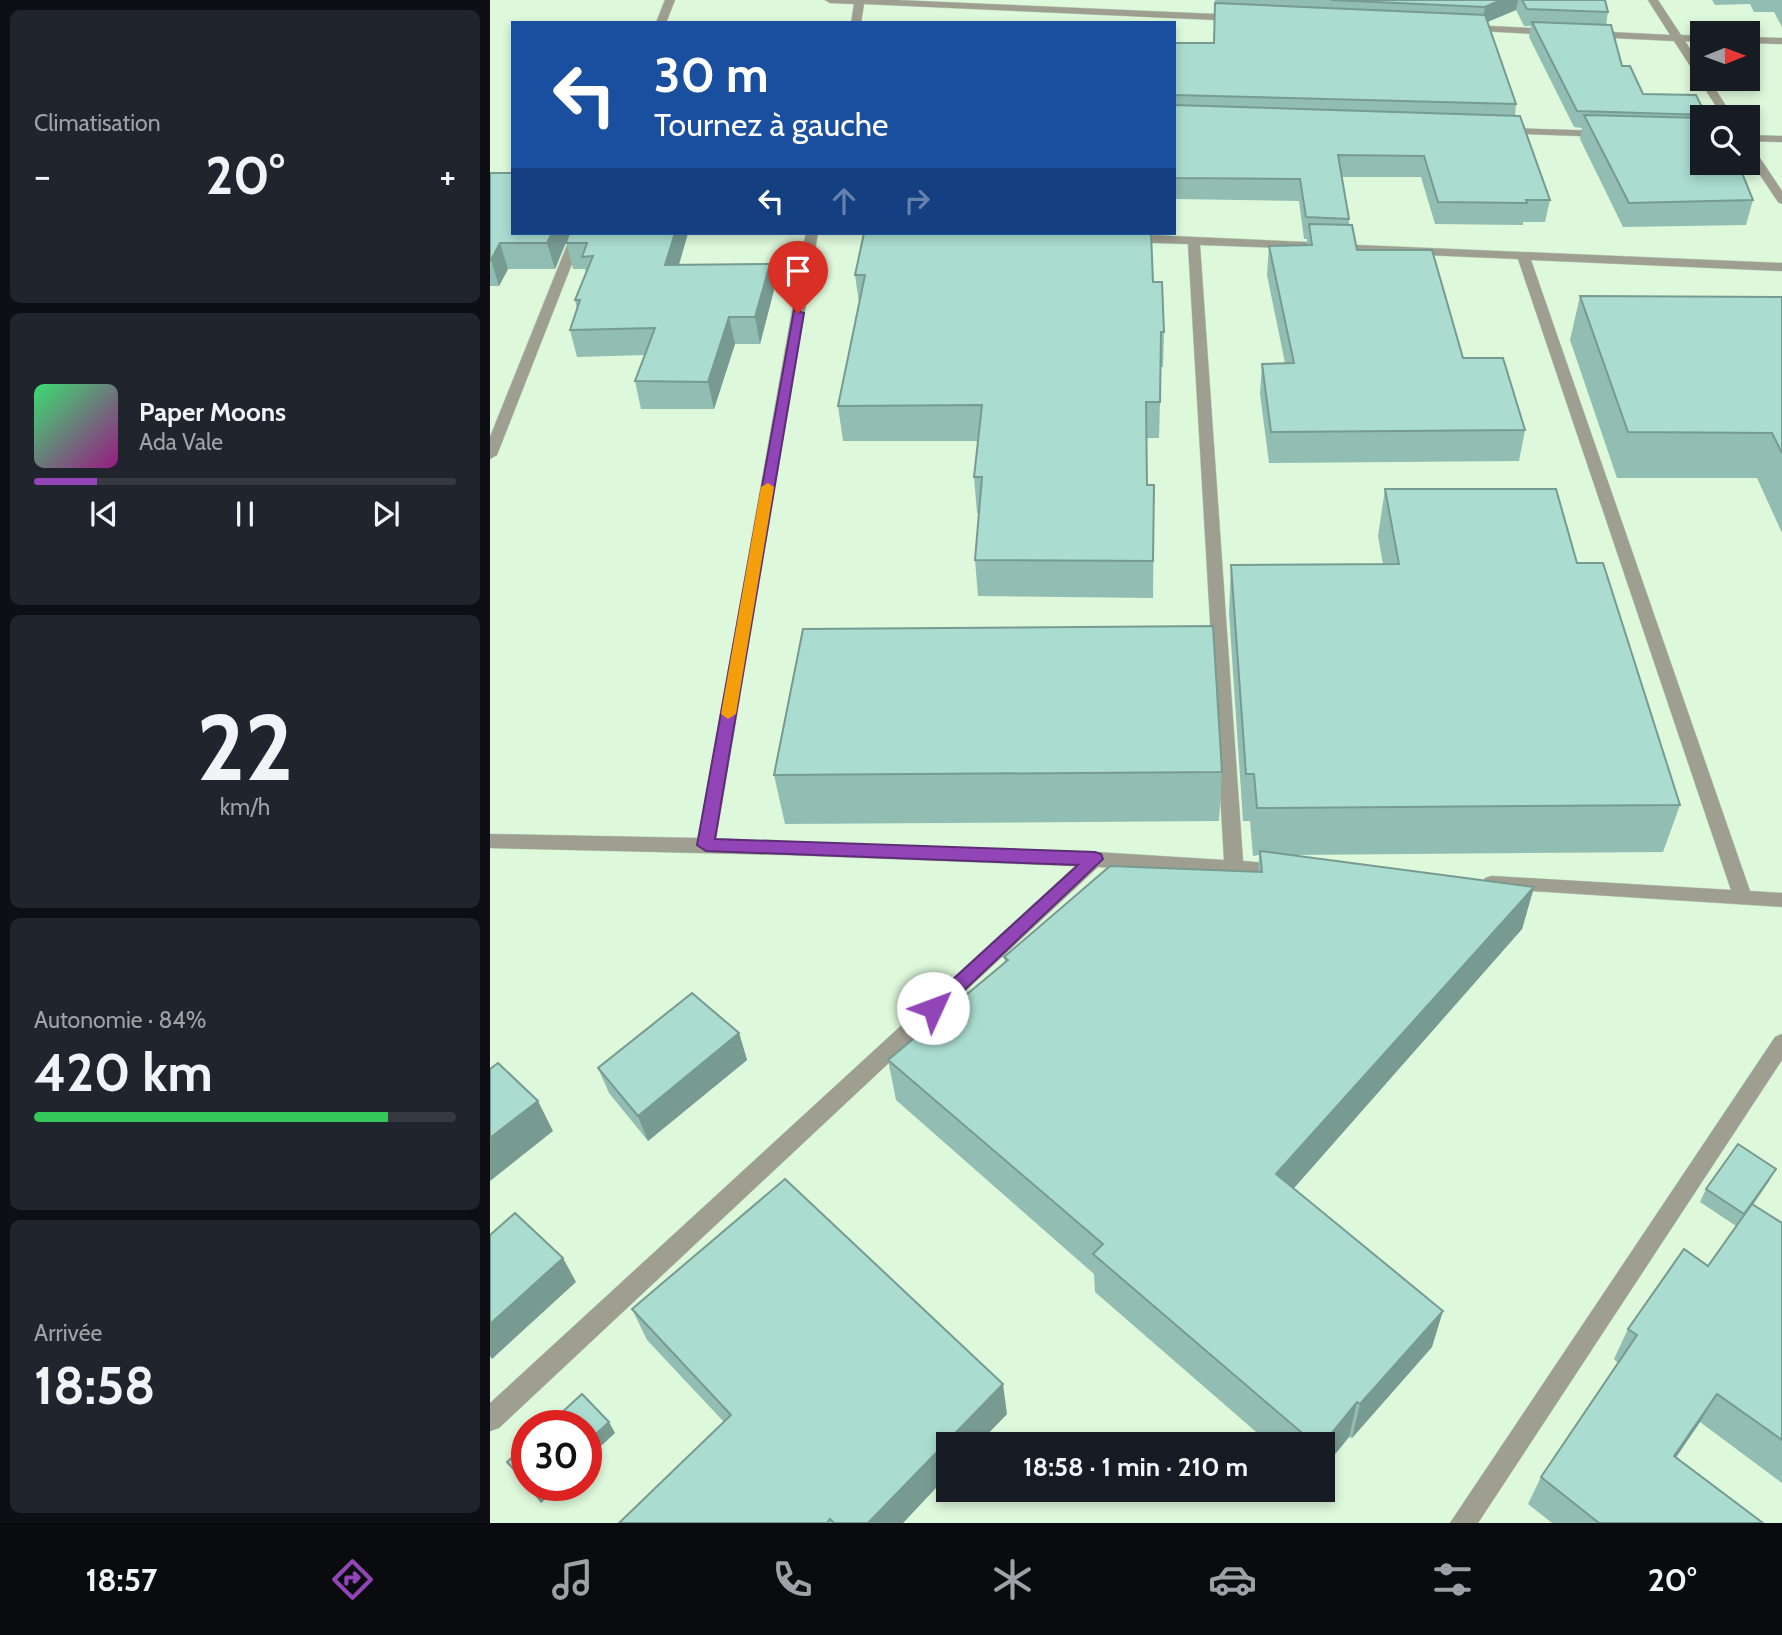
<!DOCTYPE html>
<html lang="fr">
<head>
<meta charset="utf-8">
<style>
  body { margin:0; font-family:Cabin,sans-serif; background:#20242c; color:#f1f3f6; height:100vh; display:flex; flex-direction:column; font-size:26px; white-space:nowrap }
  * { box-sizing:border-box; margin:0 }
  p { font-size:23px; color:#9ea1a6 }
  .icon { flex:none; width:38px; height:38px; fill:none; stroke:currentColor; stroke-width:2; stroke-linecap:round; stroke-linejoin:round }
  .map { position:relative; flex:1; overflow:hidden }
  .sheet { display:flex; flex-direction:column; gap:10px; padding:10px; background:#0d0f14; width:490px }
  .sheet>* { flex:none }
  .hud { position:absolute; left:21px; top:21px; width:665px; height:214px; border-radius:0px; box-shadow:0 4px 10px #0003; background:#1a4fa0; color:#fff; overflow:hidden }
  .needle { width:46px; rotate:89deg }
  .fabs { position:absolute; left:1200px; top:21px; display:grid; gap:14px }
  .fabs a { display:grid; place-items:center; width:70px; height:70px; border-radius:0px; background:#171b24; box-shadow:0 4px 10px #0003; font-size:35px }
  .speed { position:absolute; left:21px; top:1410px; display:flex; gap:14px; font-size:35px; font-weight:700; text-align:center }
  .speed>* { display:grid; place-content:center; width:91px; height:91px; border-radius:50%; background:#171b24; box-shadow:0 4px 10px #0003; line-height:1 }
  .speed .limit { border:10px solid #d22; background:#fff; color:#111 }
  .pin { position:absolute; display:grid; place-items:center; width:60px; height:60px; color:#fff; margin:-72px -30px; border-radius:50% 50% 50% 0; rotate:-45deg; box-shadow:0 0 7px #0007 }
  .pin .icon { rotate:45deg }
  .me { position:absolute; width:77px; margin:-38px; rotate:47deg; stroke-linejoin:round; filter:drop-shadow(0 0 5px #0008) }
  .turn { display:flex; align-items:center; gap:24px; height:147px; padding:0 28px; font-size:32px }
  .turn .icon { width:91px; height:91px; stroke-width:2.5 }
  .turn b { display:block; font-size:49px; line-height:60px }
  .lanes { display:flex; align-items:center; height:66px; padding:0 28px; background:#0003; justify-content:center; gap:35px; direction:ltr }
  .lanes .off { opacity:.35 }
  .big { font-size:52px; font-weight:800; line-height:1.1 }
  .sheet .widget { flex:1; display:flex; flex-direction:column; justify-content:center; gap:10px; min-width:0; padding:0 24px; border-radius:10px; background:#20242c }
  .sheet .dial { align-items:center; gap:0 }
  .dial b { font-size:91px; line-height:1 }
  .song { display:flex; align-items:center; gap:21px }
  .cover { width:84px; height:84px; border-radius:10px; background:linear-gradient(135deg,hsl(140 70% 55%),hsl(310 70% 35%)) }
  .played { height:7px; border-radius:4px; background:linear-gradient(90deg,#9145b7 15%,#363941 15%) }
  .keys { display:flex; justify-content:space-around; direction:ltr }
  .heat { display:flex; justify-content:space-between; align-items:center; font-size:38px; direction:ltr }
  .charge { height:10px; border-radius:5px; background:linear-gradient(90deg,#34c759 84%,#363941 0) }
  .trip { position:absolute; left:446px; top:1432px; width:399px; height:70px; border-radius:0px; background:#171b24; box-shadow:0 4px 10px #0003; font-weight:800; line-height:70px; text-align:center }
  .dock { display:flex; height:112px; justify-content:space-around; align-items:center; background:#090b0e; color:#9ea1a6 }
  .dock .icon { width:49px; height:49px }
  .dock .selected { color:#9145b7 }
  .dock b { font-size:32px; color:#f1f3f6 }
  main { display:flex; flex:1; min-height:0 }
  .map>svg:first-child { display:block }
</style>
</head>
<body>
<main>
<section class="sheet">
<div class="widget"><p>Climatisation</p>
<div class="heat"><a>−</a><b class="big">20°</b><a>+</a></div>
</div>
<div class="widget">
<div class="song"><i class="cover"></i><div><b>Paper Moons</b><p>Ada Vale</p></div></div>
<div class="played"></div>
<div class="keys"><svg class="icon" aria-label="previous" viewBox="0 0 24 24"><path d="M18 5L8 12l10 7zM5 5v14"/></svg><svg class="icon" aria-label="pause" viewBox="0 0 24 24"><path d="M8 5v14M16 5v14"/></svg><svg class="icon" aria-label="next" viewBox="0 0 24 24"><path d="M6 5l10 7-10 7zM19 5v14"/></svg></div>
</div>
<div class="widget dial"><b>22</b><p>km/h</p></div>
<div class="widget"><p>Autonomie · 84%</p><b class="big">420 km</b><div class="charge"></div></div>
<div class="widget"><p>Arrivée</p><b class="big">18:58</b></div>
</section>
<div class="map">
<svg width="1292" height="1523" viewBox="0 0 1292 1523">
  <rect width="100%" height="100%" fill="#ddf8db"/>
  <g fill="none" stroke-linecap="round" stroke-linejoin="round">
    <defs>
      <g id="minor">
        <polygon points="175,0 185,0 176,23 166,23"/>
        <polygon points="335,0 406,0 748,15 753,18 748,21 374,4 371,23 361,23 364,4 340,3"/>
        <polygon points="1158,0 1168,0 1191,35 1213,36 1213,42 1195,41 1213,69 1213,79 1219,79 1243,117 1233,117 1184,41 1101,37 1096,34 1101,31 1180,35"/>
        <polygon points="978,25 1062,29 1067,32 1062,35 974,30 974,26"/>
        <polygon points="1258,37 1292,38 1292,44 1258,43"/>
        <polygon points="1013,128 1115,131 1121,134 1115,137 1009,133 1007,131"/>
        <polygon points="1258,135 1292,136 1292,142 1258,141"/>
        <polygon points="1258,145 1262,146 1292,191 1292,204 1288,202 1258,157"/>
        <polygon points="82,233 94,233 7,455 0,459 0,437"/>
        <polygon points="316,233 328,233 226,839 605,852 734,860 698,244 638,242 632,238 638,234 816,242 820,243 820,249 710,245 753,861 799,865 801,870 799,875 792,877 608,867 9,1428 0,1431 0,1403 585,866 297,855 0,848 0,834 208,838"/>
        <polygon points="844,244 1292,263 1292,271 1041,260 1260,891 1292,893 1292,907 995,888 993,883 995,878 1002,876 1241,890 1028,259 840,251 840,245"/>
        <polygon points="1292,1034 1292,1060 988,1523 960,1523 1285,1037"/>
      </g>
    </defs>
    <use href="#minor" stroke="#bcd3ba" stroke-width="1"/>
    <use href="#minor" fill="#9e9f90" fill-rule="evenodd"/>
  </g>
  <g fill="#92bdb2">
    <polygon points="725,0 1115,0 1118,12 1116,25 1132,66 1153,94 1216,115 1216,117 1213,117 1213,163 1263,200 1256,225 1133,227 1090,139 1092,128 1084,127 1039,37 1041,26 1034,26 1026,10 998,22 1026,104 1025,116 1060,200 1055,222 1033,222 1033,225 945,224 931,177 852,177 859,219 859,225 867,250 973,358 1035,430 1029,461 779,463 770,394 772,364 795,363 777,275 779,246 817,245 817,239 814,239 809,201 684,199 684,43 724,43"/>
    <polygon points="1222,0 1292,0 1292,27 1284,12 1264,12 1260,4 1225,5"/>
    <polygon points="0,173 23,233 198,233 189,265 284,290 270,344 245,344 224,409 151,409 145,381 155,355 87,357 80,330 87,309 85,300 96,272 95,269 83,269 76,242 65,269 18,269 9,286 0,286"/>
    <polygon points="365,275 663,282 674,332 673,367 671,367 669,438 656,438 657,485 664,485 663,598 488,596 485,560 489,513 487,513 484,477 488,441 353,441 348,406 369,303"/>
    <polygon points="1090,296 1292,297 1292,533 1267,478 1127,478 1080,340"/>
    <polygon points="895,489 1087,563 1190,805 1173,852 800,855 1044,887 1032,929 804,1188 942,1347 862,1438 859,1437 833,1469 833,1444 780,1444 605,1292 604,1274 406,1100 398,1060 515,962 514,957 768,872 769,855 763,856 760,821 753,821 739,613 741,565 893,564 888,536"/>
    <polygon points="732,772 729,821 295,824 284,775"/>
    <polygon points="249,1033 257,1060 158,1141 119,1093 108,1068"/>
    <polygon points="1279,1181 1263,1205 1292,1223 1292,1483 1210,1422 1186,1457 1273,1523 1062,1523 1038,1504 1051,1477 1128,1363 1124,1359 1138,1329 1218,1266 1246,1226 1210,1202 1216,1189"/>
    <polygon points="142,1309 517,1414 488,1444 458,1444 458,1475 413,1523 129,1523 234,1422 157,1340"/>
    <polygon points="37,1444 37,1486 69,1486 51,1503 25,1473 17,1462"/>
  </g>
  <g fill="#779a91">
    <polygon points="1011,0 1028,0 1026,10 992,24 995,7"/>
    <polygon points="62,233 80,233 65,269 57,243"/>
    <polygon points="185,233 198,233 181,291 175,265"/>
    <polygon points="10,243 18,269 9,286 1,260"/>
    <polygon points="280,264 284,290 270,344 265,317"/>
    <polygon points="239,317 245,344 224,409 218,382"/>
    <polygon points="1044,887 1032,929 782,1213 786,1174"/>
    <polygon points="249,1033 257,1060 158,1141 148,1116"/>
    <polygon points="48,1101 63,1131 0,1181 0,1138"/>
    <polygon points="1286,1169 1279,1181 1247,1227 1254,1214"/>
    <polygon points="73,1258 86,1282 2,1359 0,1356 0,1324"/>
    <polygon points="953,1311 942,1347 862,1438 870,1404"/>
    <polygon points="513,1384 517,1414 488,1444 458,1444 458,1475 413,1523 378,1523"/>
    <polygon points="1227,1394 1210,1422 1168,1484 1184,1456"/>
    <polygon points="867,1402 859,1437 833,1469 833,1444"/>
    <polygon points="119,1422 125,1433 96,1460 96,1443"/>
    <polygon points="50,1486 69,1486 51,1503 43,1492"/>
  </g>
  <g fill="#aadccf" stroke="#779a91" stroke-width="2">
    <polygon points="841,0 1011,0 995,7"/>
    <polygon points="1032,0 1115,0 1118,12 1037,9"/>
    <polygon points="725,3 995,15 1026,104 684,95 684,43 724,43"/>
    <polygon points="1042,22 1121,25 1132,66 1140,66 1153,94 1206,95 1216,115 1087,111"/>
    <polygon points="684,105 1030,116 1060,200 1036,200 1037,203 948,202 934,156 848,155 859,219 816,217 810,179 684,178"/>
    <polygon points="1094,115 1213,118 1213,163 1248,163 1263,200 1139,203"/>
    <polygon points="0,173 23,173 23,233 62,233 57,243 10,243 1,260 0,260"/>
    <polygon points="819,224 862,225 867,250 942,250 973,358 1013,358 1035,430 781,432 772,364 804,363 779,246 822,245"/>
    <polygon points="79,233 185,233 175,265 280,264 265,317 239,317 218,382 145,381 165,328 80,330 90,300 85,300 103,256 92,257 97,243 76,243"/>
    <polygon points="374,233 661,233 663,282 672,282 674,332 671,332 670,402 656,402 657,485 664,485 663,561 485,560 492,477 484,477 492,405 348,406 375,275 365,275"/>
    <polygon points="1090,296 1292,297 1292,453 1282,433 1138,432"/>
    <polygon points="895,489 1066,489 1087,563 1113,563 1190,805 767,808 764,774 756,774 741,565 909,564"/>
    <polygon points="723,626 732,772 284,775 313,629"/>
    <polygon points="770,851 1044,887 786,1174 953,1311 870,1404 867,1402 833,1444 825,1444 603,1254 613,1244 398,1060 518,960 514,957 620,866 772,872"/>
    <polygon points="202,993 249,1033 148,1116 108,1068"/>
    <polygon points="8,1063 48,1101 0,1138 0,1069"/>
    <polygon points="1248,1144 1286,1169 1254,1214 1216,1189"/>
    <polygon points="295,1179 513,1384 378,1523 344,1523 340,1519 337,1523 129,1523 241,1415 142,1309"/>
    <polygon points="1262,1204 1292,1223 1292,1440 1227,1394 1184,1456 1273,1523 1109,1523 1051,1477 1147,1335 1138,1329 1194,1249 1218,1266"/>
    <polygon points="25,1213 73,1258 0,1324 0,1235"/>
    <polygon points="92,1394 119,1422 96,1443 96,1426 57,1426"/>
    <polygon points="37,1444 37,1484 17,1462"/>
    <polygon points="38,1486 50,1486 43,1492"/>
  </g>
  <polygon fill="#9145b7" stroke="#5e2d77" stroke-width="2" points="304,310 314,313 225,839 605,852 611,854 613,859 450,1013 443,1016 437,1013 434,1008 437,1003 588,865 216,851 207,845"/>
  <polygon fill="#f59e0b" points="278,483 284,487 246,714 238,719 231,714 271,487"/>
</svg>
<div class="fabs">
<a><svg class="needle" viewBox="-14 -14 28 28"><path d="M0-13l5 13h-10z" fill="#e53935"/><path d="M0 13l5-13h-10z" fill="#9ea1a6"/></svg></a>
<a><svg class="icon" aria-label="search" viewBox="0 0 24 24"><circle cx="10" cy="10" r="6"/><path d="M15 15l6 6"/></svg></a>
</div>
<div class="speed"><div class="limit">30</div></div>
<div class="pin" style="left:308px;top:313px;background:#d93025"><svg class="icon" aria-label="arrive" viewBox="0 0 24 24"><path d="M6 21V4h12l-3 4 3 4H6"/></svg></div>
<svg class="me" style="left:443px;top:1008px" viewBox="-20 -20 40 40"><circle r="19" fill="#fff"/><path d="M0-13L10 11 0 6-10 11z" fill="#9145b7"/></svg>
<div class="trip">18:58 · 1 min · 210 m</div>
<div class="hud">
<div class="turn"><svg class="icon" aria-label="left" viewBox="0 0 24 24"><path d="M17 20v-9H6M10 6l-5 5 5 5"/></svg><div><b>30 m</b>Tournez à gauche</div></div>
<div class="lanes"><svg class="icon" aria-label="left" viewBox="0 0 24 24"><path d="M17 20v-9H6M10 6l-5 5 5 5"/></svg><svg class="icon off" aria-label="ahead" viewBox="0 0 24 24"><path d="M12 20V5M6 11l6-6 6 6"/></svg><svg class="icon off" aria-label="right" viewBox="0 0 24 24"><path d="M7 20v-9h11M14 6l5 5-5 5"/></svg></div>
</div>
</div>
</main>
<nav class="dock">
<b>18:57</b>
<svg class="icon selected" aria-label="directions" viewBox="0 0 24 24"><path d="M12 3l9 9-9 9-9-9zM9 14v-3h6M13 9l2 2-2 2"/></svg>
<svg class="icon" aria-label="music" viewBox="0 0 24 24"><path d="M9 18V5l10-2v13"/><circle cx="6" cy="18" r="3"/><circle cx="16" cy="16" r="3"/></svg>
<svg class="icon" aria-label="phone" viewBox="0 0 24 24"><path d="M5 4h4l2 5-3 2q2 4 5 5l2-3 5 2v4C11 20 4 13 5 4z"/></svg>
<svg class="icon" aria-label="climate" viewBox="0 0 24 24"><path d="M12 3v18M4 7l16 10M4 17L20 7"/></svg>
<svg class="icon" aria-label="car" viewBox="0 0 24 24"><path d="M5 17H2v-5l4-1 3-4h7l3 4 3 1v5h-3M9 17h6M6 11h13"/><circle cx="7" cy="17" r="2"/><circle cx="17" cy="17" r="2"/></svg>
<svg class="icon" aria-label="filters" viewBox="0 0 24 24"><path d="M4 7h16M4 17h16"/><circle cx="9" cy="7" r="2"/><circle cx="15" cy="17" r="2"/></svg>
<b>20°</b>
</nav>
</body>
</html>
